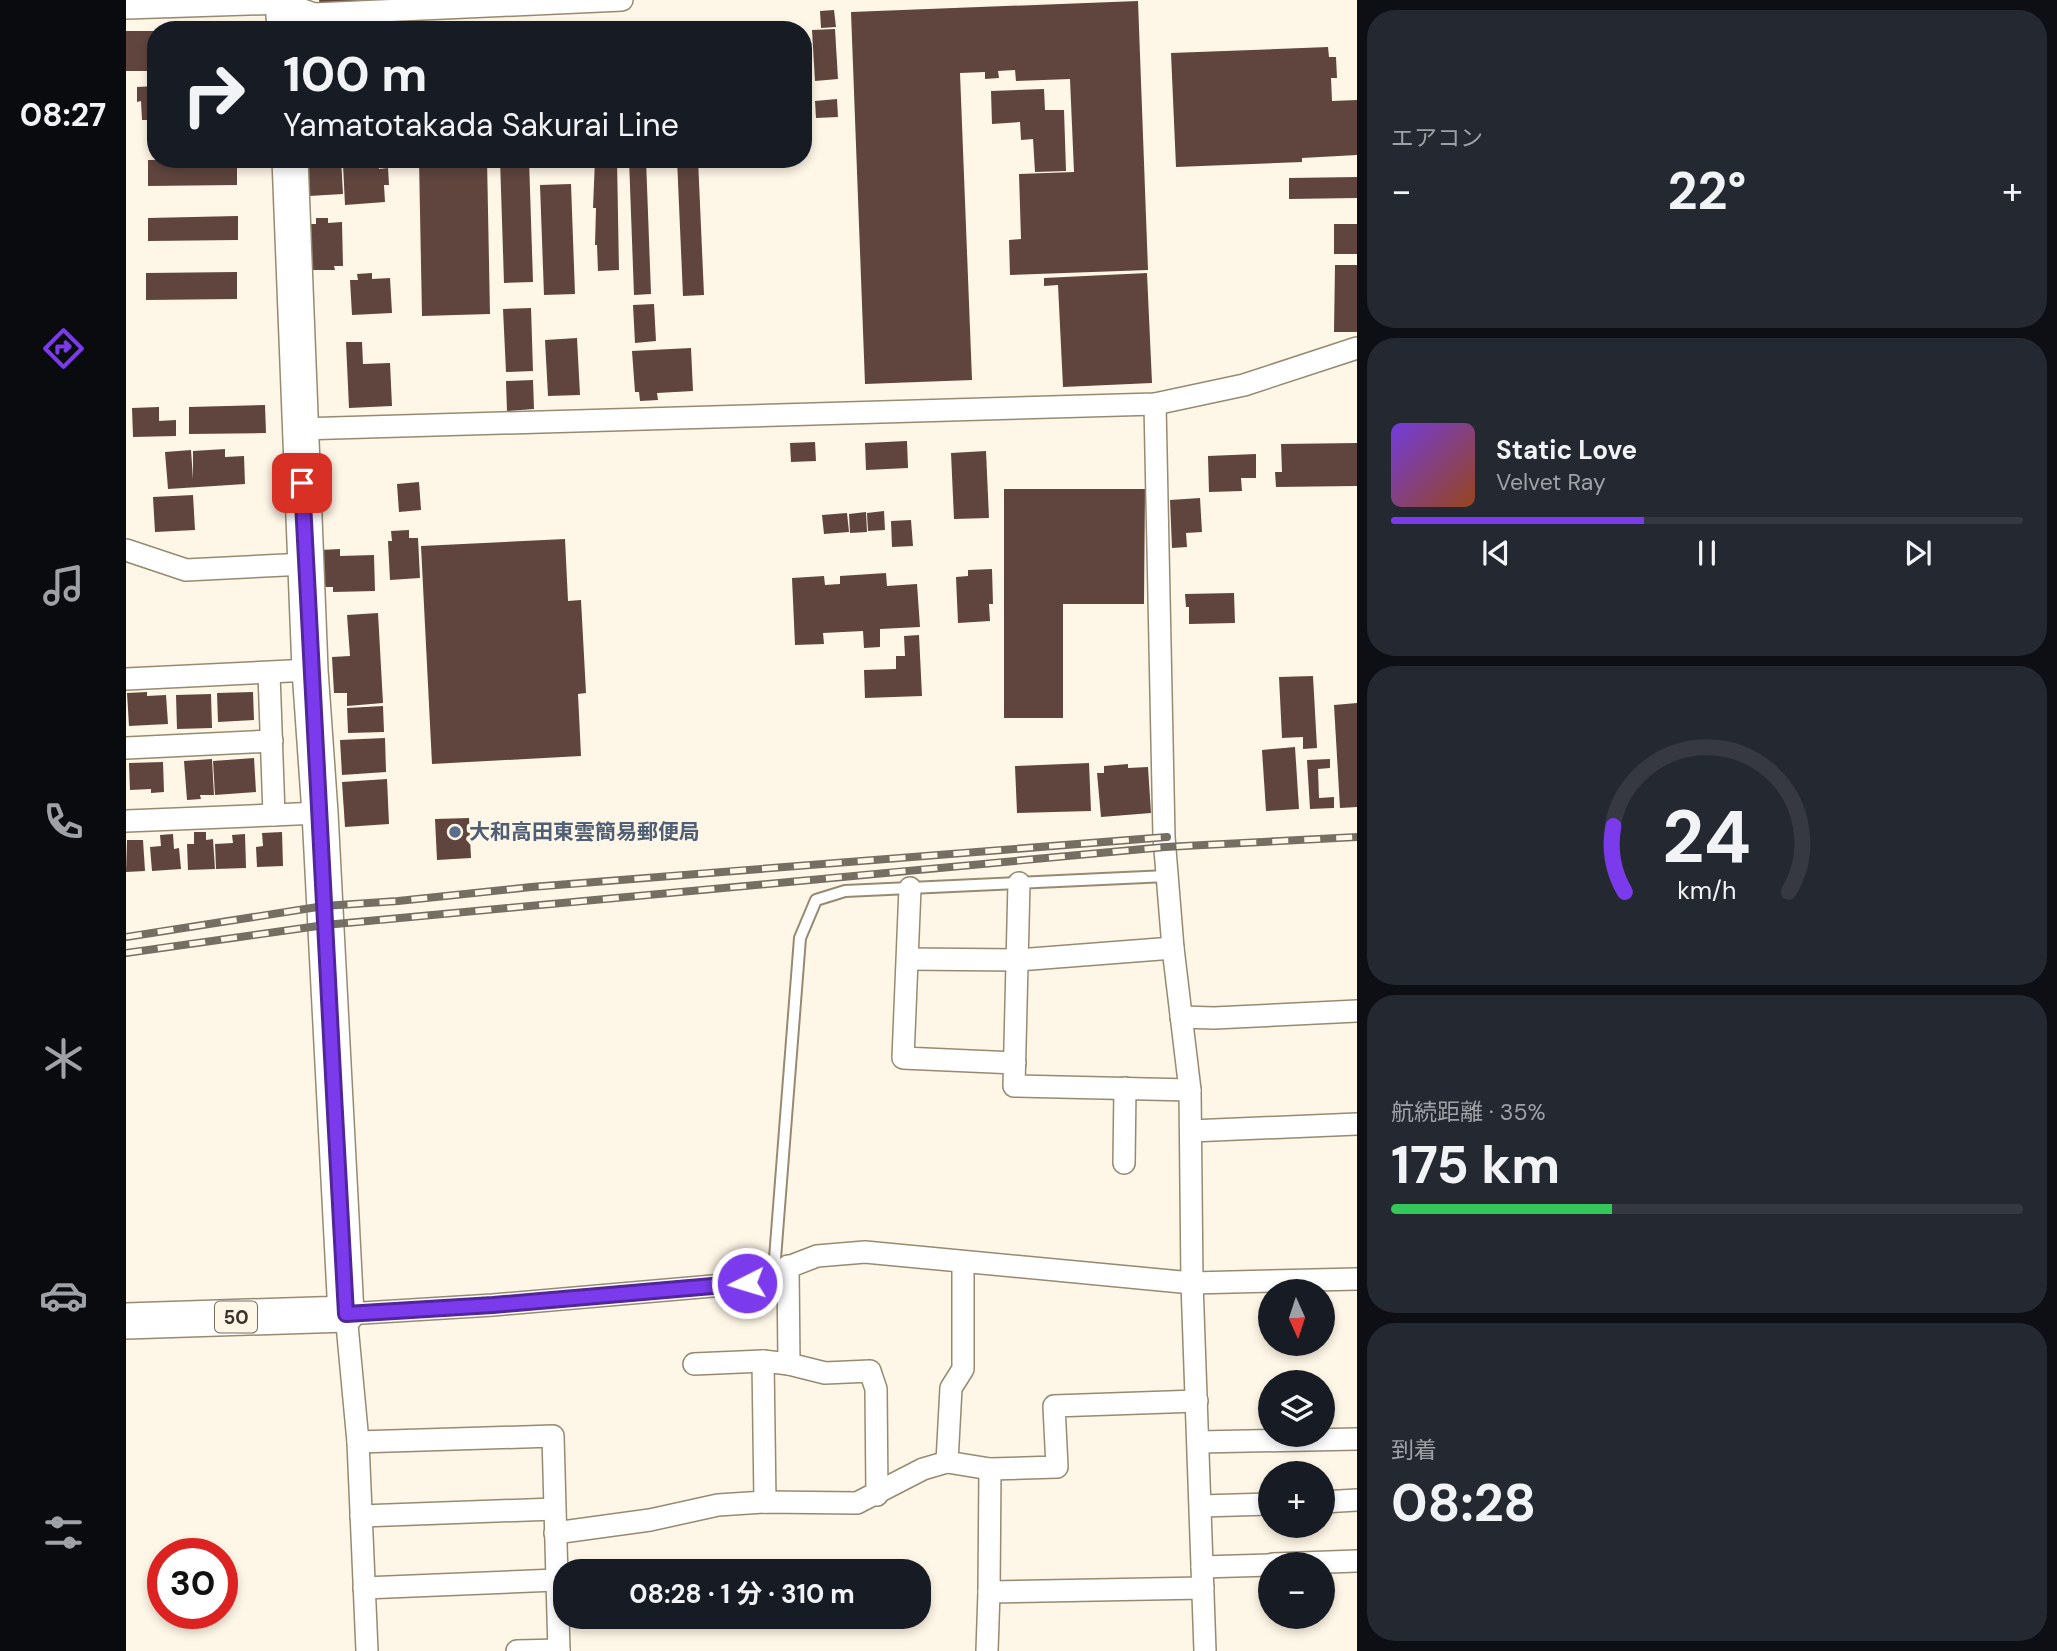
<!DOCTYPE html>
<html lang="ja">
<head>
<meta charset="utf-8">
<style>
  body { margin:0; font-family:"DM Sans","Noto Sans JP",sans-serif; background:#242831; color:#f1f3f6; height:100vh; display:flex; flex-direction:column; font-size:26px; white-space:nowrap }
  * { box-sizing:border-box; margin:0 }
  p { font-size:23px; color:#9ea1a6 }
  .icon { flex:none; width:38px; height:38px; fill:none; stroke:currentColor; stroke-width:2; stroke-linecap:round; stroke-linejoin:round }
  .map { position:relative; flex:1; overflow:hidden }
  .drawer { display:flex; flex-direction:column; gap:10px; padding:10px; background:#0d0f14; width:700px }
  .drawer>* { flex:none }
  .banner { position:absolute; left:21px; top:21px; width:665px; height:147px; border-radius:28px; box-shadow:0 4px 10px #0003; background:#171b24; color:#f1f3f6; overflow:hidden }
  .needle { width:46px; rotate:177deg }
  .tools { position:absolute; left:1132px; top:1279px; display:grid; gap:14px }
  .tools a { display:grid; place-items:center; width:77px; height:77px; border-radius:50%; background:#171b24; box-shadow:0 4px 10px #0003; font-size:35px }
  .speed { position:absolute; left:21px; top:1538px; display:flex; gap:14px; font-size:35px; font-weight:700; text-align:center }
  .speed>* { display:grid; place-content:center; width:91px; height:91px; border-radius:50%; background:#171b24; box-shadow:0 4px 10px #0003; line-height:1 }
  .speed .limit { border:10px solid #d22; background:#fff; color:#111 }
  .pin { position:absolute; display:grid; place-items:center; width:60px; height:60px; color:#fff; margin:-30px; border-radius:14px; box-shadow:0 4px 10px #0006 }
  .me { position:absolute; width:77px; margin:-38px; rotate:265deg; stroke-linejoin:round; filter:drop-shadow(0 0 5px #0008) }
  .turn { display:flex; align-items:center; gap:24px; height:147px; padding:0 21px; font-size:32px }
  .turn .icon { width:91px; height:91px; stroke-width:2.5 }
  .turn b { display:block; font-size:49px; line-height:60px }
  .big { font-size:52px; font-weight:700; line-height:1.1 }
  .drawer .tile { flex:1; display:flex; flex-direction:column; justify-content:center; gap:10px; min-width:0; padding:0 24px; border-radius:28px; background:#242831 }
  .drawer .dial { align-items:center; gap:0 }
  .dial svg { height:182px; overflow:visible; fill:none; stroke:#363941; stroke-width:7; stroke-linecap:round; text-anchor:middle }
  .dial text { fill:#f1f3f6; stroke:none }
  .song { display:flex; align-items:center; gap:21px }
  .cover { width:84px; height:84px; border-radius:10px; background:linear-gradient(135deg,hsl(260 70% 55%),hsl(20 70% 35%)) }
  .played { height:7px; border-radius:4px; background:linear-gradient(90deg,#7c3aed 40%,#363941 40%) }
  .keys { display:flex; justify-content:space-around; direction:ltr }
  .heat { display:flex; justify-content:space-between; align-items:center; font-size:38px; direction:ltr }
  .charge { height:10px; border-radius:5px; background:linear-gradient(90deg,#34c759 35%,#363941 0) }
  .trip { position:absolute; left:427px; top:1559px; width:378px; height:70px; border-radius:28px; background:#171b24; box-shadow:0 4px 10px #0003; font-weight:700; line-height:70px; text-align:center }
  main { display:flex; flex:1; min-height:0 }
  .tabs { display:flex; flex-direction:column; width:126px; justify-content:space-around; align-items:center; background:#090b0e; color:#9ea1a6 }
  .tabs .icon { width:49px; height:49px }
  .tabs .on { color:#7c3aed }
  .tabs b { font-size:32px; color:#f1f3f6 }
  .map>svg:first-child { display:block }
</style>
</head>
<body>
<main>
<nav class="tabs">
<b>08:27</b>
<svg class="icon on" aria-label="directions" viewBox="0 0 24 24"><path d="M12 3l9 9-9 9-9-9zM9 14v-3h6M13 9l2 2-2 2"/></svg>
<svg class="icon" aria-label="music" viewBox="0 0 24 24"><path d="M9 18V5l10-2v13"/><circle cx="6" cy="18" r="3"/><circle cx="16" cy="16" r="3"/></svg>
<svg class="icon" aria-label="phone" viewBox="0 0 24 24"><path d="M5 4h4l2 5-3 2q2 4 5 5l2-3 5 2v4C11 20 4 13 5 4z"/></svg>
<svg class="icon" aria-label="climate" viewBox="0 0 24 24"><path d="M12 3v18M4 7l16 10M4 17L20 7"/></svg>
<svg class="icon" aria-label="car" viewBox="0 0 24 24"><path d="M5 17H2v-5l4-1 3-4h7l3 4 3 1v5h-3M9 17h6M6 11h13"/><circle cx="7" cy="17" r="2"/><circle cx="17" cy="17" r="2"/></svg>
<svg class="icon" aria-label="filters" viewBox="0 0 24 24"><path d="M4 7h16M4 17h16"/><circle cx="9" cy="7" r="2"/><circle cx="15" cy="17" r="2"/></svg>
</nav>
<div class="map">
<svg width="1231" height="1651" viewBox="0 0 1231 1651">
  <rect width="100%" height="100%" fill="#fef6e6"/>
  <g fill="#5f453e">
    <polygon points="193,0 273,0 194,5"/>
    <polygon points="1012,1 1022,270 884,275 883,240 895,239 893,174 948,172 944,79 890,81 889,70 872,71 873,78 859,79 859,72 834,73 846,380 739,384 725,12"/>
    <polygon points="708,10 710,27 695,28 694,11"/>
    <polygon points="567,23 567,30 499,30 499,27"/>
    <polygon points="709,29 712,79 689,81 686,30"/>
    <rect x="0" y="31" width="30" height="40"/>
    <polygon points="1202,47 1203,57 1210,57 1211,78 1205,78 1206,101 1231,100 1231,155 1176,158 1176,162 1050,167 1045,53"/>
    <polygon points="30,86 30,120 16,120 15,101 11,102 11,87"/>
    <polygon points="918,89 919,110 938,110 940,171 909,172 907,139 895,140 894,122 866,124 865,91"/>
    <polygon points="711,99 712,117 690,118 689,101"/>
    <polygon points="102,159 111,159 111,185 22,186 22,160"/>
    <polygon points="181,159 215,159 217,194 183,196"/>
    <polygon points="293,159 361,159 364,314 296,316"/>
    <polygon points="374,159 403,159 407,282 378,283"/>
    <polygon points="469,159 491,159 493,270 472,271 471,245 469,245 470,208 467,208"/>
    <polygon points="503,159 520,159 525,294 508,295"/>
    <polygon points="551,159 572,159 578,295 557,296"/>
    <polygon points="252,163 253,169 262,168 263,185 258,185 259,202 219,205 217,164"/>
    <polygon points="1231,177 1231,198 1163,199 1163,178"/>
    <polygon points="445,184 449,294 418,295 414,185"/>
    <polygon points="112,216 112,240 22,241 22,218"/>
    <polygon points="190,218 202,218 202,223 216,222 217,266 208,266 209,270 186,270 184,224 190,224"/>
    <rect x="1208" y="224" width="23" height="30"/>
    <polygon points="1209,265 1231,265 1231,332 1208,332"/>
    <polygon points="111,272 111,299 20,300 20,273"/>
    <polygon points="246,273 246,279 264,278 266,313 226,315 224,280 232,280 231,274"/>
    <polygon points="1021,273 1026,383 937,387 932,285 918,286 918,278"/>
    <polygon points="528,304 530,341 509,343 507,305"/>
    <polygon points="405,308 407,371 380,372 377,309"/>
    <polygon points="451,338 454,395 422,396 419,340"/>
    <polygon points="220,342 236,342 237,364 264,363 266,406 223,408"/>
    <polygon points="565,348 567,391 531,393 532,400 514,401 513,392 509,392 506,351"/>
    <polygon points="407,380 408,409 381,411 380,381"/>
    <polygon points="139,405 140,433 63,434 63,407"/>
    <polygon points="33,407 33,421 50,420 50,436 7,437 6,408"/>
    <polygon points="781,441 782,468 740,470 739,443"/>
    <polygon points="689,442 690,461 665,462 664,443"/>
    <polygon points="1231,443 1231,486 1150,487 1149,472 1156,472 1155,444"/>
    <polygon points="99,449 99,457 118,456 119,484 42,489 39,452 65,450 67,479 67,451"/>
    <polygon points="860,451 863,518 828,519 825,453"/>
    <polygon points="1130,454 1130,478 1115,478 1116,491 1083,492 1082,456"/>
    <polygon points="293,482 295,510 273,512 271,484"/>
    <polygon points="878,489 1019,489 1018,604 937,604 937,718 878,718"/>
    <polygon points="67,495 69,530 29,532 27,497"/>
    <polygon points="1074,498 1076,532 1060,533 1061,547 1046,548 1044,500"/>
    <polygon points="758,511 759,530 742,531 741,513"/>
    <polygon points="740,512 741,532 724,533 723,514"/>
    <polygon points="721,513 723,532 698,534 696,515"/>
    <polygon points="785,520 787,546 766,547 765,521"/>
    <polygon points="283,530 283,538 292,538 294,578 264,580 262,541 266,541 265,531"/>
    <polygon points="439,539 442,601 455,600 460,693 452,694 455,756 306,764 295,546"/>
    <polygon points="214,549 214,556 248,555 249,591 207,592 207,587 195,587 194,550"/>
    <polygon points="866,569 867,604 863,604 864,621 832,623 830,577 842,576 842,570"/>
    <polygon points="760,573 761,586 791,584 794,627 754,629 754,647 738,648 737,631 697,633 698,644 669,645 666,578 698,576 699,585 714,584 714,576"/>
    <polygon points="1108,593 1109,623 1063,624 1063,607 1060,607 1059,594"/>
    <polygon points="252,613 257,703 221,706 221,693 208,693 206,657 224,656 221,615"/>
    <polygon points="793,635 796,696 739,698 738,670 770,669 770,656 779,656 778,636"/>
    <polygon points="1187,676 1191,748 1177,749 1177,737 1156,738 1153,677"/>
    <polygon points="21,692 21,696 40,695 42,724 3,726 1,693"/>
    <polygon points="127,692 128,720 92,722 91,693"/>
    <polygon points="85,694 86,728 51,729 50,695"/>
    <polygon points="1231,703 1231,807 1214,808 1208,705"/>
    <polygon points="257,706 258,732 222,733 221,708"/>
    <polygon points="259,738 260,772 216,775 214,740"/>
    <polygon points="1169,747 1173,809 1140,811 1136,750"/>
    <polygon points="128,758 130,792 89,795 87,761"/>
    <polygon points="86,759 88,795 74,795 75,799 61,800 58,761"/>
    <polygon points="1204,759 1204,768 1192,769 1193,798 1208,797 1208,808 1184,809 1181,760"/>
    <polygon points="37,762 38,792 25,793 25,789 4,790 3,763"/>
    <polygon points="963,763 965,811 891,813 889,766"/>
    <polygon points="1002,764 1002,768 1022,767 1025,813 975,817 971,773 978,773 978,766"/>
    <polygon points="261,779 263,824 219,827 216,782"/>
    <polygon points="343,818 345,858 311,860 309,819"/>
    <polygon points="68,832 80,832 80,840 87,839 89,869 62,870 61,844 68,844"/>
    <polygon points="156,832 157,866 131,867 130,847 137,846 136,833"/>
    <polygon points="47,834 48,849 53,848 55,869 26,871 24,847 35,846 34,835"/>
    <polygon points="119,834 120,868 90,869 89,844 107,843 106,835"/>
    <polygon points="1,840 17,840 19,871 0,872"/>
  </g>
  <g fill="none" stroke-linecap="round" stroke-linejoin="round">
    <defs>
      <polyline id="lane" points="648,1271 674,938 690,900 719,891 1041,876"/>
      <g id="street">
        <polyline points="0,8 157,3 188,14 496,0"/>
        <polyline points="1029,404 1038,837 1047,948 1064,1090 1066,1283 1079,1651"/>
        <polyline points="174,429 1029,404 1118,385 1231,348"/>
        <polyline points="0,550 60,570 180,564"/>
        <polyline points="143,673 148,815"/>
        <polyline points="0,679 184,670"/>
        <polyline points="0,748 146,741"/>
        <polyline points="0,821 194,813"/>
        <polyline points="893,883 888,1086 1064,1090"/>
        <polyline points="784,888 777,1058 889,1063"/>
        <polyline points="782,959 892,960 1047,948"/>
        <polyline points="1055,1017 1088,1018 1231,1011"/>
        <polyline points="1065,1131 1231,1124"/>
        <polyline points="998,1163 999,1088"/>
        <polyline points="637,1361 639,1502"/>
        <polyline points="568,1364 637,1361 663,1364 662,1266"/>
        <polyline points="663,1364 699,1373 744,1371 750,1389 751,1495"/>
        <polyline points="232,1442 427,1436 433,1651"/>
        <polyline points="1073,1442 1231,1439"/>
        <polyline points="821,1462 825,1388 837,1369 837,1262"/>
        <polyline points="864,1469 863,1592 1077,1588"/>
        <polyline points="1197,1502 1231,1500"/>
        <polyline points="1075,1506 1144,1504"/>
        <polyline points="235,1516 428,1509"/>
        <polyline points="429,1533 524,1520 592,1505 639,1502 731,1503 797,1469 821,1462 864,1469 931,1467 928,1406 1071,1401"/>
        <polyline points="1147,1564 1231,1561"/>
        <polyline points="1076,1567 1144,1565"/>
        <polyline points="238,1588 430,1580"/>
        <polyline points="241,1651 232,1442 220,1314 367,1305 621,1283 691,1256 739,1252 1066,1283 1231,1279"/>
        <polyline points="391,1651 433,1650"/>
        <polyline points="861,1651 863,1592"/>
      </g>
      <g id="primary">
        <polyline points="157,0 159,30"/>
        <polyline points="0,1321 220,1314 194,813 184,670 164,159"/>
      </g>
    </defs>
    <use href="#lane" stroke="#968a72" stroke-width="14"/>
    <use href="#street" stroke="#968a72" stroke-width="24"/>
    <use href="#primary" stroke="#968a72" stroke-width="38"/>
    <use href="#lane" stroke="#fff" stroke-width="10"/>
    <use href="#street" stroke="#fff" stroke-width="21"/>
    <use href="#primary" stroke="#fff" stroke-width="35"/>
    <defs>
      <g id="rail">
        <polyline points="0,937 198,906 272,901 405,887 1041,837"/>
        <polyline points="0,953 199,925 1039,847 1231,837"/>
      </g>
    </defs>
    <use href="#rail" stroke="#746e63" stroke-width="8"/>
    <use href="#rail" stroke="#fef6e6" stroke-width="5" stroke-dasharray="16" stroke-linecap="butt"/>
  </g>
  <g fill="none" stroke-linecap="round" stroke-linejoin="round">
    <defs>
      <path id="route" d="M176 483C189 760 205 1037 220 1314L367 1305 621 1283"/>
    </defs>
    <use href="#route" stroke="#51269a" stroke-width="18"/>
    <use href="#route" stroke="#7c3aed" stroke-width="12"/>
  </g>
  <circle fill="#5c6f8a" stroke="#fef6e6" stroke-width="2.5" cx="329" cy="832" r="7"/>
  <g text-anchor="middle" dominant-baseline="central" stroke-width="7" stroke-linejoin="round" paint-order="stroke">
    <rect fill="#fef6e6" stroke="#746e62" stroke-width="2" x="89" y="1301.5" width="42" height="31" rx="5"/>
    <g font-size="19" font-weight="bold" fill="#39342a">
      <text x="110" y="1317">50</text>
    </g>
    <g font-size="21" font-weight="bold" fill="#4e5e75" stroke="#fef6e6" text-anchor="start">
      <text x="343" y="832">大和高田東雲簡易郵便局</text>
    </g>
  </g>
</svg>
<div class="tools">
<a><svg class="needle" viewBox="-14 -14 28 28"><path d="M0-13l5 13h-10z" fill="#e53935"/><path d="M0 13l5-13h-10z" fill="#9ea1a6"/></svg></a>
<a><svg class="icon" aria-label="layers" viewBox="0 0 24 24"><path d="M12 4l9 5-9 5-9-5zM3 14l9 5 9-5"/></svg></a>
<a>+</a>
<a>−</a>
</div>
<div class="speed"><div class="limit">30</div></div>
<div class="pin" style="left:176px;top:483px;background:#d93025"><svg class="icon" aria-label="arrive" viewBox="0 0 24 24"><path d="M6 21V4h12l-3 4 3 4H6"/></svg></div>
<svg class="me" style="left:621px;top:1283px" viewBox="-20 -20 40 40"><circle r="17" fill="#7c3aed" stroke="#fff" stroke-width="3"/><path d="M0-11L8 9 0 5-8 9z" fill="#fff"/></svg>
<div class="trip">08:28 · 1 分 · 310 m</div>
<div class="banner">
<div class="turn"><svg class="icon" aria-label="right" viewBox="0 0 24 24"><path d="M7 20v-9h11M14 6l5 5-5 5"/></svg><div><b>100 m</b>Yamatotakada Sakurai Line</div></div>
</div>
</div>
<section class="drawer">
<div class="tile"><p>エアコン</p>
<div class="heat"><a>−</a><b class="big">22°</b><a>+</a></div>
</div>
<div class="tile">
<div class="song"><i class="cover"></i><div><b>Static Love</b><p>Velvet Ray</p></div></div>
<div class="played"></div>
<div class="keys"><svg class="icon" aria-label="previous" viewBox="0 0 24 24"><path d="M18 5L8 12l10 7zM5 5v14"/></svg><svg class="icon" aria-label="pause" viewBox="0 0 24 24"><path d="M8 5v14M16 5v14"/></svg><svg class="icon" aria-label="next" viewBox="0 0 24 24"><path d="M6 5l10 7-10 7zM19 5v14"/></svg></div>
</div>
<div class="tile dial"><svg viewBox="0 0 100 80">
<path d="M14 69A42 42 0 1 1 86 69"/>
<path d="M14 69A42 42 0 0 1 9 40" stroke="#7c3aed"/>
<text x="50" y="56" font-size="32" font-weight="700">24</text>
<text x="50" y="72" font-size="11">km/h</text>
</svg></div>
<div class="tile"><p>航続距離 · 35%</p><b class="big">175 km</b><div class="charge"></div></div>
<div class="tile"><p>到着</p><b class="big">08:28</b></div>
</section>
</main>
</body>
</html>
